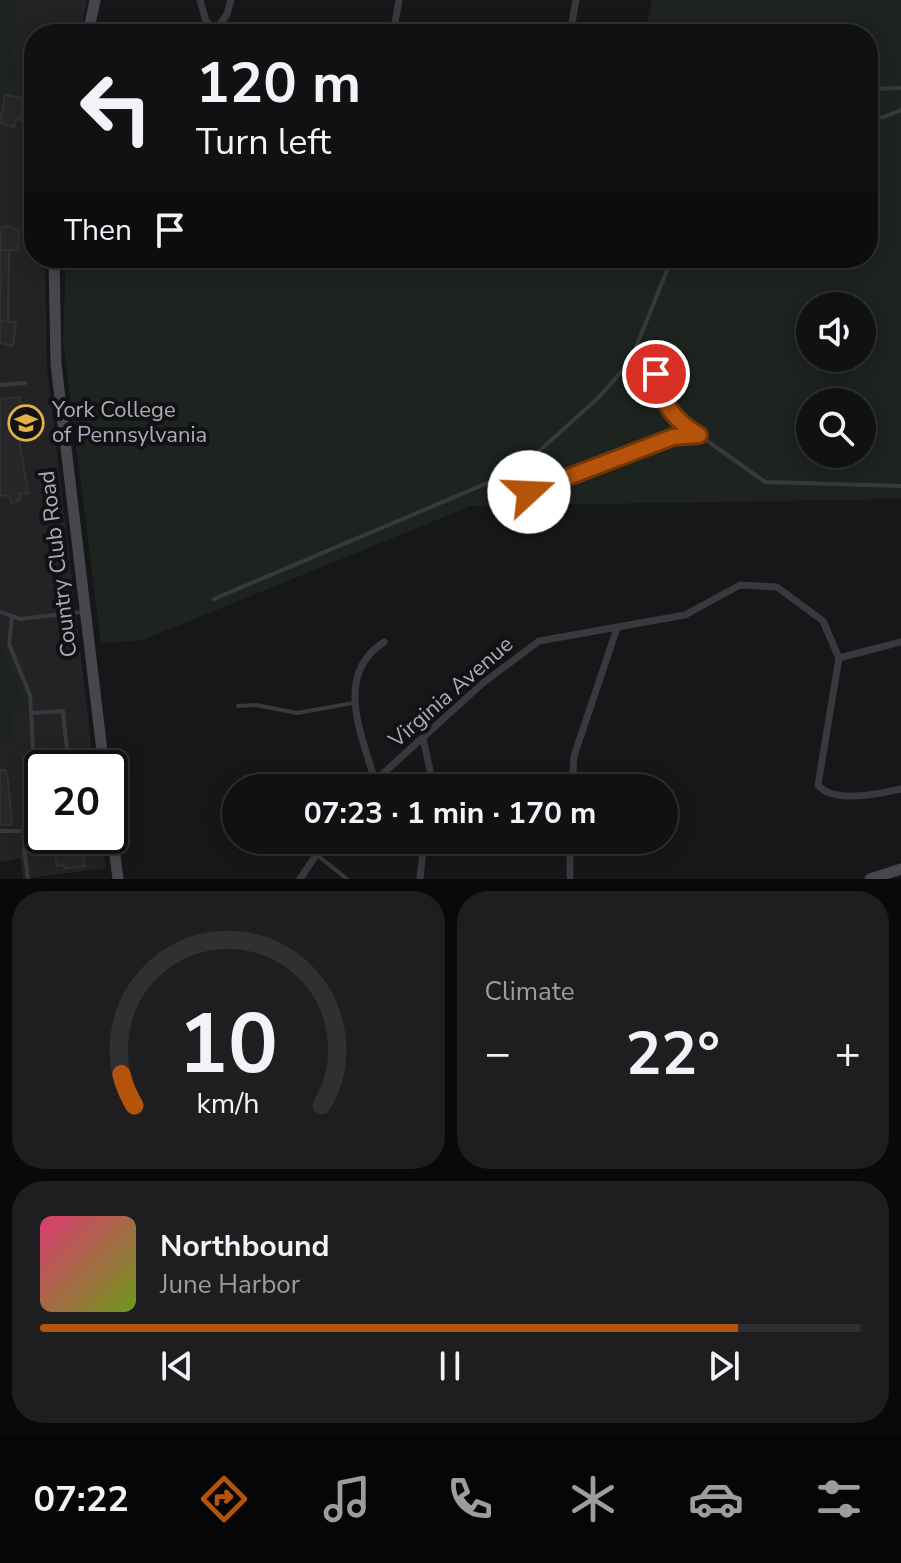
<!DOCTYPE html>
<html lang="en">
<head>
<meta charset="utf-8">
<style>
  body { margin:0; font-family:"Nunito Sans",sans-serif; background:#1e1e20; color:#f1f3f6; height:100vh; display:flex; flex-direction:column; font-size:30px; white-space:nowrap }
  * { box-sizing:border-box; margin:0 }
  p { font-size:26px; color:#9c9d9f }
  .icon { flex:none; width:44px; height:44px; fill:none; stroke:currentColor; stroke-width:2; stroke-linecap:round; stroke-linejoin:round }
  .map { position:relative; height:879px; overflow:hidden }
  .details { display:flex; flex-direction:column; gap:12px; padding:12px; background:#09090a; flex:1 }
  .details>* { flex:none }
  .banner { position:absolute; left:24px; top:24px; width:854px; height:244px; border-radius:32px; box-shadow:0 4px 20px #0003,0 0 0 2px #303032; background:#111012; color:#f1f3f6; overflow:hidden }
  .buttons { position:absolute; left:796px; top:292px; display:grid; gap:16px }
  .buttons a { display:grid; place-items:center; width:80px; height:80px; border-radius:50%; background:#111012; box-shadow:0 4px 20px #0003,0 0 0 2px #303032; font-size:40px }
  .speed { position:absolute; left:24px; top:750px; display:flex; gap:16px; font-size:40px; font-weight:700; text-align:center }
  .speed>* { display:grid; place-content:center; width:104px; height:104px; border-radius:50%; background:#111012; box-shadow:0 4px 20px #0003,0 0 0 2px #303032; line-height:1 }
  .speed .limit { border:4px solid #111; border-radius:12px; background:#fff; color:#111 }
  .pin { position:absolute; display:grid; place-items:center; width:68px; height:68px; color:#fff; margin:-34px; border:4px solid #fff; border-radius:50%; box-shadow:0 2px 8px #0007 }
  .me { position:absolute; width:88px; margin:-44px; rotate:70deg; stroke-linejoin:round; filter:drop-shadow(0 0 6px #0008) }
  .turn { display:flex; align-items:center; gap:28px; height:168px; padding:0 40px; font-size:36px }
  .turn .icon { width:104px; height:104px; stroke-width:2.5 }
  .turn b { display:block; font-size:56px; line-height:68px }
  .then { display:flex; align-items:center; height:76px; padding:0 40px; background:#0003; gap:16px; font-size:30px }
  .big { font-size:60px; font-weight:700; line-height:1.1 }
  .details .tile { flex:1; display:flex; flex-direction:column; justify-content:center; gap:12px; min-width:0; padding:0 28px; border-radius:32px; background:#1e1e20 }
  .details .dial { align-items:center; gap:0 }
  .dial svg { height:208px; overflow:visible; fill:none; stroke:#303032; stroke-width:7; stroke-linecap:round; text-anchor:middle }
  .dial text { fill:#f1f3f6; stroke:none }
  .song { display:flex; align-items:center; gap:24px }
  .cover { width:96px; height:96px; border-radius:12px; background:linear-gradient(135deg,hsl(340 70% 55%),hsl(80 70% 35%)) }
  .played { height:8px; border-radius:4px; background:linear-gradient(90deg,#b45309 85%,#303032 85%) }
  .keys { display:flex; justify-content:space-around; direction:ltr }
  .heat { display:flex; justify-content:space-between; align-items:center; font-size:44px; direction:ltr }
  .details .tiles { flex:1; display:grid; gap:12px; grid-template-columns:1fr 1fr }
  .tile:last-child { grid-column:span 2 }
  .trip { position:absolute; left:222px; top:774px; width:456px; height:80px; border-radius:40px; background:#111012; box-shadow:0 4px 20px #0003,0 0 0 2px #303032; font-weight:700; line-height:80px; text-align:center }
  .tabs { display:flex; height:128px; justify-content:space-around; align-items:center; background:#070607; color:#9c9d9f }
  .tabs .icon { width:56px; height:56px }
  .tabs .active { color:#b45309 }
  .tabs b { font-size:36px; color:#f1f3f6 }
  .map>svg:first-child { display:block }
</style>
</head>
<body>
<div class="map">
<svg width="901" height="879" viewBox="0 0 901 879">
  <rect width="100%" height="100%" fill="#171618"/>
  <polygon fill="#232325" points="0,0 87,0 80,34 34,34 34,258 45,258 47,367 94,768 42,768 42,836 102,836 106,868 23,879 20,858 0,862"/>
  <g fill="#1d231e" fill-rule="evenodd">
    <polygon points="0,0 12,3 17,12 9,41 19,85 7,87 0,125"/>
    <path d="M652 0H901V499L471 506 143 640 101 644 63 341 66 258H868V34H645ZM810 306H862V358H810ZM810 402H862V454H810Z"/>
    <polygon points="0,645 20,688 24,710 11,712 12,740 0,741"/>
  </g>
  <g fill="#272729" stroke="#313134" stroke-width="2">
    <polygon points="5,95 23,98 21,120 16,119 14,127 0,123"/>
    <polygon points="8,226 19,230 18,250 1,250 0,228"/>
    <polygon points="0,246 1,250 9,250 8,322 0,321"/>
    <polygon points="0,321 16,322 13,346 0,343"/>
    <polygon points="20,397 22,426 17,426 28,493 19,494 20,500 12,503 9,495 0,496 0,399"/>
    <polygon points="0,770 5,770 8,781 12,825 0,824"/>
    <polygon points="82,851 85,866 64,869 64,865 57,866 55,855"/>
  </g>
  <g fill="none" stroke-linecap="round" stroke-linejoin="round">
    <g stroke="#38393d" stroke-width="4">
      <polyline points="868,89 901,88"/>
      <polyline points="868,118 884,117 901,110"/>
      <polyline points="656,374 659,391 674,417 765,482 901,486"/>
      <polyline points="0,385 25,383"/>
      <polyline points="501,478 510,492 529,492 673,437 697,435"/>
      <polyline points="214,599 518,470 598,398 630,362 672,258"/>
      <polyline points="0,612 20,619 82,612"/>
      <polyline points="238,706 256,705 297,713 353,703"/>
      <polyline points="32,713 63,711 69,768"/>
      <polyline points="34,827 42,826"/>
      <polyline points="0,831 28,831 37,818 30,695 9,644 12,618"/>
      <polyline points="24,848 28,879"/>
      <polyline points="317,855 347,879"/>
    </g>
    <g stroke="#38393d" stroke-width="7">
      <polyline points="200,0 206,21 216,30 227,14 231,0"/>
      <polyline points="393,34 399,0"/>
      <polyline points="570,34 576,0"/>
      <path d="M839 658 818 785C833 804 880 794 901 789"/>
      <polyline points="423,738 431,775 430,788"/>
      <path d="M375 781C362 735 333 675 384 642"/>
      <polyline points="367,788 483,683 539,641 685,615 740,585 777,587 823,621 839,658 901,642"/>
      <polyline points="572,788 574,756 617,628"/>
      <polyline points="570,840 570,879"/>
      <polyline points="300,879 326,840"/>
      <polyline points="420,879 424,840"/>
    </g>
    <g stroke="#46474d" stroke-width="11">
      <polyline points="88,34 95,0"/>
      <polyline points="54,258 56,364 104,768"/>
      <polyline points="110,818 118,879"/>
      <polyline points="870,879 901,869"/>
    </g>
  </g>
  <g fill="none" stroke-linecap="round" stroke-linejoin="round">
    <defs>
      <path id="route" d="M529 492 673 437 699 435C673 420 662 403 656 374"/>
    </defs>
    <use href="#route" stroke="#753606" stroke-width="20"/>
    <use href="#route" stroke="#b45309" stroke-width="14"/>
  </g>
  <defs>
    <symbol id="university-ring" viewBox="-11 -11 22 22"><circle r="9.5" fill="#121113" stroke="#e2b145" stroke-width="1.5"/><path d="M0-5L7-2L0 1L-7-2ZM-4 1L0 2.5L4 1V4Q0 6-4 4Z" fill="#e2b145"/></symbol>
  </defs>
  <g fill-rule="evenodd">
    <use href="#university-ring" x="6" y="403" width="40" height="40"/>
  </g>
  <g text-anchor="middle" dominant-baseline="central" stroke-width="8" stroke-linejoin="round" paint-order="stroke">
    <g font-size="22" fill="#aaadb7" stroke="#121113" text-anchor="start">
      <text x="52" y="410">York College<tspan x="52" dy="25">of Pennsylvania</tspan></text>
    </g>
    <g font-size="22" fill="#aaadb7" stroke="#121113">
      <text transform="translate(58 564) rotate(-97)">Country Club Road</text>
      <text transform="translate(451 692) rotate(-41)">Virginia Avenue</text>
    </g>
  </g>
</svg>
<div class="buttons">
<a><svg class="icon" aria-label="sound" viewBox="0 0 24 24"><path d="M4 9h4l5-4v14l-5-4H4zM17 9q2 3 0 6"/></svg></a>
<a><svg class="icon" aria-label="search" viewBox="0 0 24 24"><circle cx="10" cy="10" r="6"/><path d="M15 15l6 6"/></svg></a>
</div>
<div class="speed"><div class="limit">20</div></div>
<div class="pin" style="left:656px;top:374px;background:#d93025"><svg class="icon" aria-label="arrive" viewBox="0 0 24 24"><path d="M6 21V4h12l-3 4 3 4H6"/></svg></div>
<svg class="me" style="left:529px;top:492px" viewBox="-20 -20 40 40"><circle r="19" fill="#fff"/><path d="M0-13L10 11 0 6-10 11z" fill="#b45309"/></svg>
<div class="trip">07:23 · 1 min · 170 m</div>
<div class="banner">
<div class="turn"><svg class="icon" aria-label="left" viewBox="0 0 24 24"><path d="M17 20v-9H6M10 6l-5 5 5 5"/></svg><div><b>120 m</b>Turn left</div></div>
<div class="then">Then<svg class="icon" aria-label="arrive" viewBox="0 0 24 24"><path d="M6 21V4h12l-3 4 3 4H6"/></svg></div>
</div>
</div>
<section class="details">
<div class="tiles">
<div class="tile dial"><svg viewBox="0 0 100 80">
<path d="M14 69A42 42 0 1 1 86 69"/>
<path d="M14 69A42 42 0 0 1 9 57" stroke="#b45309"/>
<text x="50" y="56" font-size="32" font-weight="700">10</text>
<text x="50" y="72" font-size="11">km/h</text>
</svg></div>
<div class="tile"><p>Climate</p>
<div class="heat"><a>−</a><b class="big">22°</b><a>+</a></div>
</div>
<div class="tile">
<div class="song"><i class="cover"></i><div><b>Northbound</b><p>June Harbor</p></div></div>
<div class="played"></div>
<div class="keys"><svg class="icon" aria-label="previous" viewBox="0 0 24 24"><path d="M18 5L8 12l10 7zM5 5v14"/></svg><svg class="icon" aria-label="pause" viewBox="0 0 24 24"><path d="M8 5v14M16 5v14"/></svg><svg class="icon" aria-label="next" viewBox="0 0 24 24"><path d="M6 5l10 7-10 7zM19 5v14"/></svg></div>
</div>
</div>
</section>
<nav class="tabs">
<b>07:22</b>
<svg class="icon active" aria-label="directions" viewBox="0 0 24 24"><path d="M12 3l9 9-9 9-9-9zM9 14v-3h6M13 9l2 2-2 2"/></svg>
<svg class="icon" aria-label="music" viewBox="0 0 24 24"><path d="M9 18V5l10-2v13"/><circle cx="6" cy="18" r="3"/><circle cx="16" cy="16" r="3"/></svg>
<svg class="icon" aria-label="phone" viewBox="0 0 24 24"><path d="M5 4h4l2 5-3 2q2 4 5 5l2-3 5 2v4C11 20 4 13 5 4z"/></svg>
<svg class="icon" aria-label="climate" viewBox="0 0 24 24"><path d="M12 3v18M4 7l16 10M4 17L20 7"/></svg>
<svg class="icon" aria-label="car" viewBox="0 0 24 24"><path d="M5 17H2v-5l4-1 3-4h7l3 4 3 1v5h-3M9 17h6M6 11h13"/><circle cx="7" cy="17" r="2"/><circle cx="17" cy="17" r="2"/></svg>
<svg class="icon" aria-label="filters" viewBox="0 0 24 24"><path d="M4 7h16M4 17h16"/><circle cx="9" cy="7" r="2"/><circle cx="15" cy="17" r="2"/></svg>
</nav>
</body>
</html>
